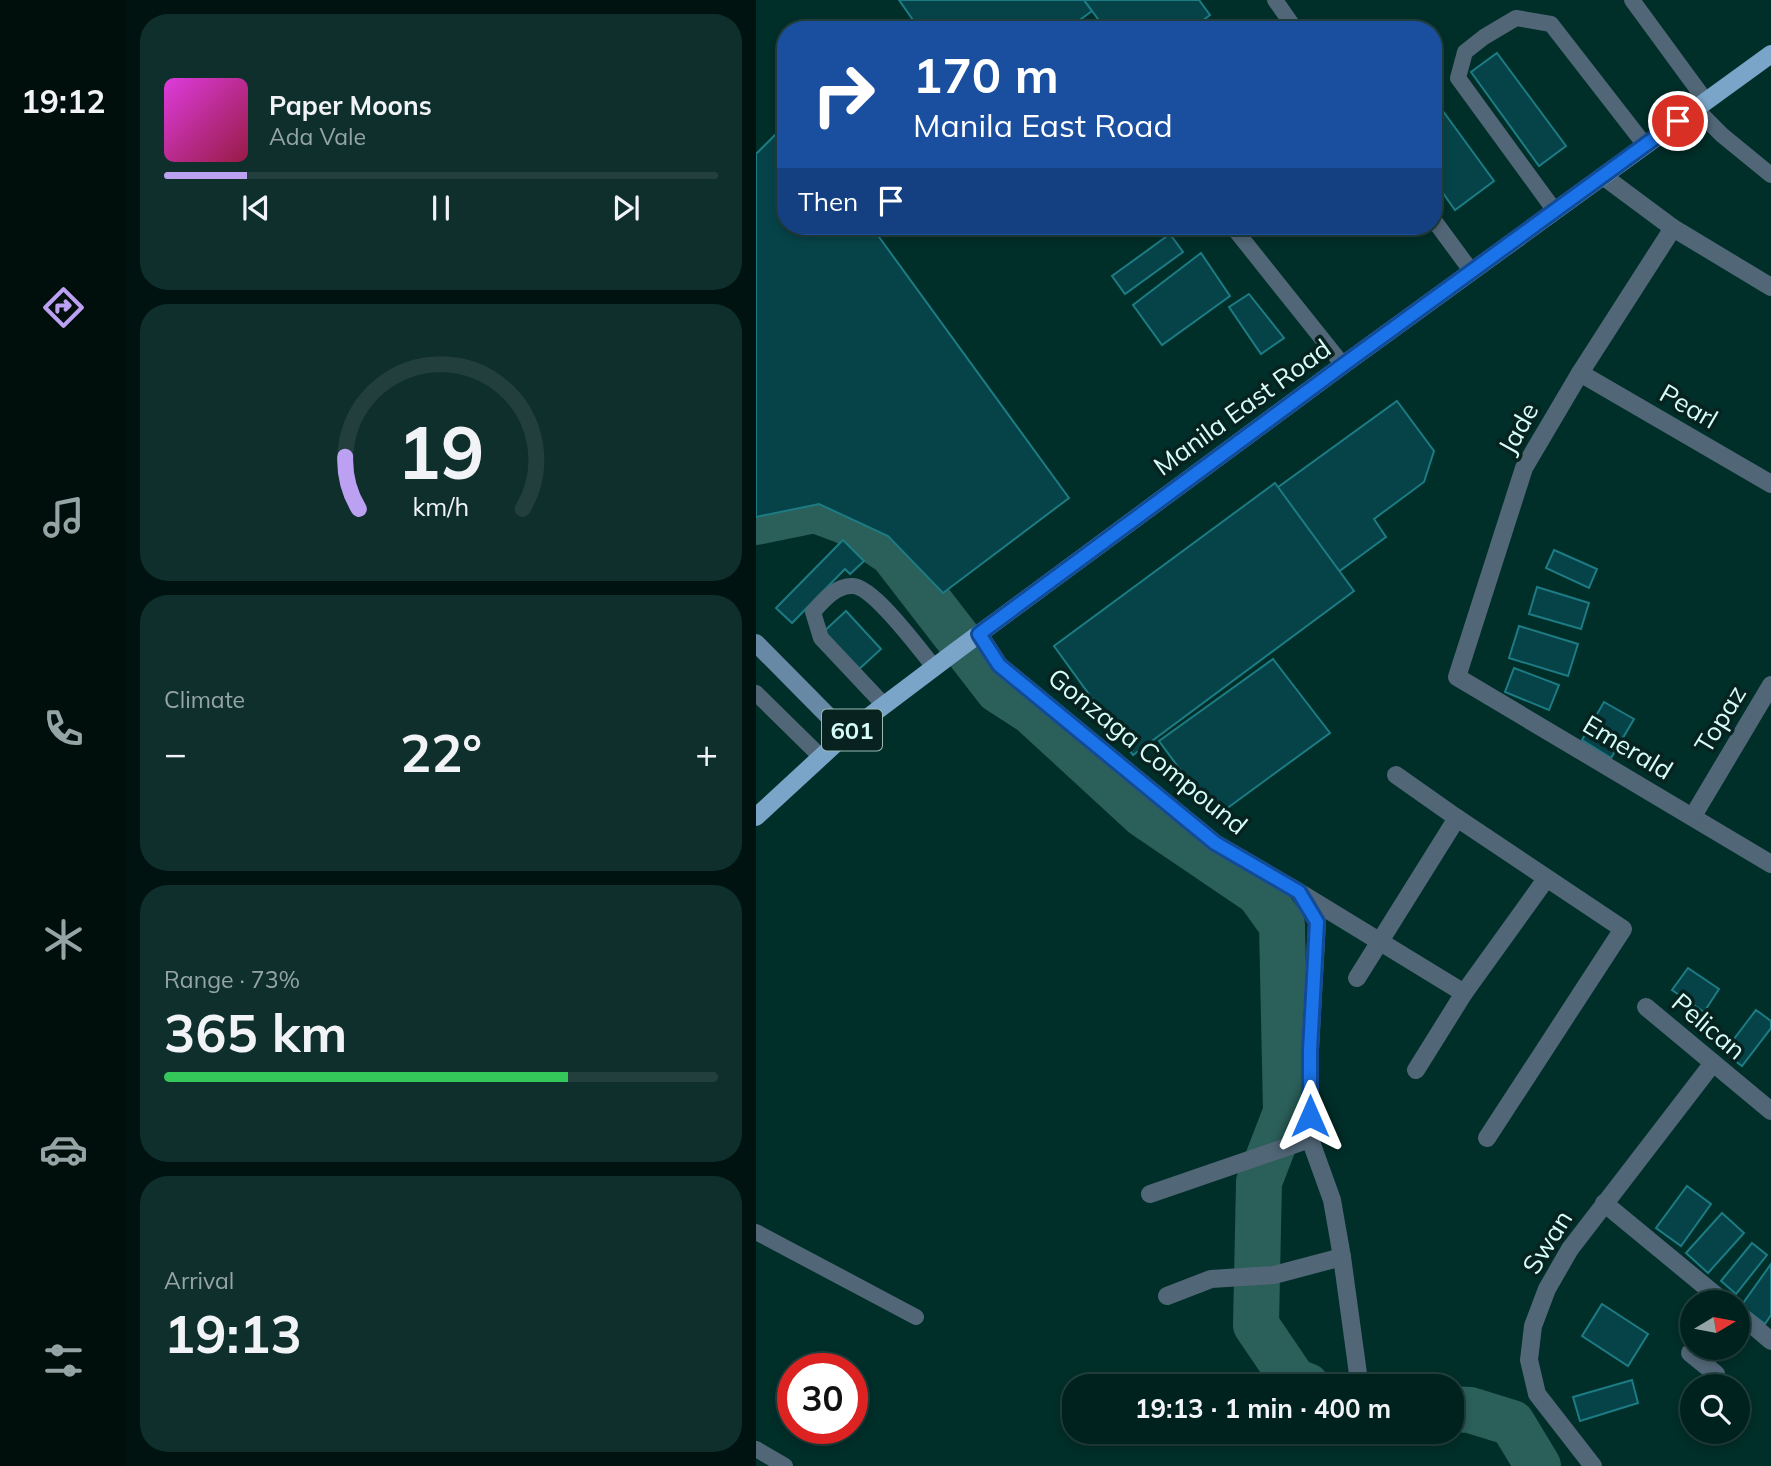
<!DOCTYPE html>
<html lang="en">
<head>
<meta charset="utf-8">
<style>
  body { margin:0; font-family:Mulish,sans-serif; background:#0e2f2c; color:#f1f3f6; height:100vh; display:flex; flex-direction:column; font-size:26px; white-space:nowrap }
  * { box-sizing:border-box; margin:0 }
  p { font-size:23px; color:#95a4a4 }
  .icon { flex:none; width:38px; height:38px; fill:none; stroke:currentColor; stroke-width:2; stroke-linecap:round; stroke-linejoin:round }
  .map { position:relative; flex:1; overflow:hidden }
  .panel { display:flex; flex-direction:column; gap:14px; padding:14px; background:#001311; width:630px }
  .panel>* { flex:none }
  .guide { position:absolute; left:21px; top:21px; width:665px; height:214px; border-radius:28px; box-shadow:0 4px 10px #0003,0 0 0 2px #223f3d; background:#1a4fa0; color:#fff; overflow:hidden }
  .needle { width:46px; rotate:80deg }
  .controls { position:absolute; left:924px; top:1290px; display:grid; gap:14px }
  .controls a { display:grid; place-items:center; width:70px; height:70px; border-radius:50%; background:#00221f; box-shadow:0 4px 10px #0003,0 0 0 2px #223f3d; font-size:35px }
  .speed { position:absolute; left:21px; top:1353px; display:flex; gap:14px; font-size:35px; font-weight:700; text-align:center }
  .speed>* { display:grid; place-content:center; width:91px; height:91px; border-radius:50%; background:#00221f; box-shadow:0 4px 10px #0003,0 0 0 2px #223f3d; line-height:1 }
  .speed .limit { border:10px solid #d22; background:#fff; color:#111 }
  .pin { position:absolute; display:grid; place-items:center; width:60px; height:60px; color:#fff; margin:-30px; border:4px solid #fff; border-radius:50%; box-shadow:0 2px 7px #0007 }
  .me { position:absolute; width:77px; margin:-38px; rotate:0deg; stroke-linejoin:round; filter:drop-shadow(0 0 5px #0008) }
  .turn { display:flex; align-items:center; gap:24px; height:147px; padding:0 21px; font-size:32px }
  .turn .icon { width:91px; height:91px; stroke-width:2.5 }
  .turn b { display:block; font-size:49px; line-height:60px }
  .then { display:flex; align-items:center; height:66px; padding:0 21px; background:#0003; gap:14px; font-size:26px }
  .big { font-size:52px; font-weight:700; line-height:1.1 }
  .panel .card { flex:1; display:flex; flex-direction:column; justify-content:center; gap:10px; min-width:0; padding:0 24px; border-radius:28px; background:#0e2f2c }
  .panel .dial { align-items:center; gap:0 }
  .dial svg { height:182px; overflow:visible; fill:none; stroke:#223f3d; stroke-width:7; stroke-linecap:round; text-anchor:middle }
  .dial text { fill:#f1f3f6; stroke:none }
  .song { display:flex; align-items:center; gap:21px }
  .cover { width:84px; height:84px; border-radius:10px; background:linear-gradient(135deg,hsl(300 70% 55%),hsl(340 70% 35%)) }
  .played { height:7px; border-radius:4px; background:linear-gradient(90deg,#bca0f2 15%,#223f3d 15%) }
  .keys { display:flex; justify-content:space-around; direction:ltr }
  .heat { display:flex; justify-content:space-between; align-items:center; font-size:38px; direction:ltr }
  .charge { height:10px; border-radius:5px; background:linear-gradient(90deg,#34c759 73%,#223f3d 0) }
  .trip { position:absolute; left:306px; top:1374px; width:402px; height:70px; border-radius:28px; background:#00221f; box-shadow:0 4px 10px #0003,0 0 0 2px #223f3d; font-weight:700; line-height:70px; text-align:center }
  main { display:flex; flex:1; min-height:0 }
  .tab-bar { display:flex; flex-direction:column; width:126px; justify-content:space-around; align-items:center; background:#000e0c; color:#95a4a4 }
  .tab-bar .icon { width:49px; height:49px }
  .tab-bar .on { color:#bca0f2 }
  .tab-bar b { font-size:32px; color:#f1f3f6 }
  .map>svg:first-child { display:block }
</style>
</head>
<body>
<main>
<nav class="tab-bar">
<b>19:12</b>
<svg class="icon on" aria-label="directions" viewBox="0 0 24 24"><path d="M12 3l9 9-9 9-9-9zM9 14v-3h6M13 9l2 2-2 2"/></svg>
<svg class="icon" aria-label="music" viewBox="0 0 24 24"><path d="M9 18V5l10-2v13"/><circle cx="6" cy="18" r="3"/><circle cx="16" cy="16" r="3"/></svg>
<svg class="icon" aria-label="phone" viewBox="0 0 24 24"><path d="M5 4h4l2 5-3 2q2 4 5 5l2-3 5 2v4C11 20 4 13 5 4z"/></svg>
<svg class="icon" aria-label="climate" viewBox="0 0 24 24"><path d="M12 3v18M4 7l16 10M4 17L20 7"/></svg>
<svg class="icon" aria-label="car" viewBox="0 0 24 24"><path d="M5 17H2v-5l4-1 3-4h7l3 4 3 1v5h-3M9 17h6M6 11h13"/><circle cx="7" cy="17" r="2"/><circle cx="17" cy="17" r="2"/></svg>
<svg class="icon" aria-label="filters" viewBox="0 0 24 24"><path d="M4 7h16M4 17h16"/><circle cx="9" cy="7" r="2"/><circle cx="15" cy="17" r="2"/></svg>
</nav>
<section class="panel">
<div class="card">
<div class="song"><i class="cover"></i><div><b>Paper Moons</b><p>Ada Vale</p></div></div>
<div class="played"></div>
<div class="keys"><svg class="icon" aria-label="previous" viewBox="0 0 24 24"><path d="M18 5L8 12l10 7zM5 5v14"/></svg><svg class="icon" aria-label="pause" viewBox="0 0 24 24"><path d="M8 5v14M16 5v14"/></svg><svg class="icon" aria-label="next" viewBox="0 0 24 24"><path d="M6 5l10 7-10 7zM19 5v14"/></svg></div>
</div>
<div class="card dial"><svg viewBox="0 0 100 80">
<path d="M14 69A42 42 0 1 1 86 69"/>
<path d="M14 69A42 42 0 0 1 8 46" stroke="#bca0f2"/>
<text x="50" y="56" font-size="32" font-weight="700">19</text>
<text x="50" y="72" font-size="11">km/h</text>
</svg></div>
<div class="card"><p>Climate</p>
<div class="heat"><a>−</a><b class="big">22°</b><a>+</a></div>
</div>
<div class="card"><p>Range · 73%</p><b class="big">365 km</b><div class="charge"></div></div>
<div class="card"><p>Arrival</p><b class="big">19:13</b></div>
</section>
<div class="map">
<svg width="1015" height="1466" viewBox="0 0 1015 1466">
  <rect width="100%" height="100%" fill="#002e29"/>
  <g fill="none" stroke-linecap="round" stroke-linejoin="round">
    <g stroke="#2b5f59" stroke-width="46">
      <polyline points="0,522 59,510 91,522 136,553 242,690 276,712 388,815 503,893 526,925 530,1112 503,1182 500,1325 538,1381 551,1386"/>
      <polyline points="696,1409 714,1410 756,1423 782,1466"/>
    </g>
  </g>
  <g fill="#064348" stroke="#1d7b84" stroke-width="2">
    <polygon points="143,0 328,0 336,11 310,30 164,30"/>
    <polygon points="328,0 443,0 454,15 434,30 350,30"/>
    <polygon points="741,53 810,146 783,166 715,72"/>
    <polygon points="684,107 738,181 699,210 677,179 677,112"/>
    <polygon points="30,124 30,226 115,226 313,498 187,593 132,536 63,504 0,517 0,154"/>
    <polygon points="414,234 427,252 369,294 356,276"/>
    <polygon points="445,253 474,296 406,345 377,305"/>
    <polygon points="493,294 528,338 505,354 473,307"/>
    <polygon points="641,401 678,451 668,482 618,519 630,537 574,578 514,493"/>
    <polygon points="519,483 598,591 377,755 298,646"/>
    <polygon points="87,540 108,561 94,574 89,569 36,623 20,608"/>
    <polygon points="798,550 841,569 833,588 790,568"/>
    <polygon points="781,587 833,603 825,629 773,614"/>
    <polygon points="90,611 125,649 101,671 65,634"/>
    <polygon points="763,626 822,644 812,676 753,658"/>
    <polygon points="517,659 574,733 459,817 403,741"/>
    <polygon points="758,668 803,685 793,710 749,692"/>
    <polygon points="848,702 878,719 855,758 826,740"/>
    <polygon points="932,968 963,989 948,1012 916,990"/>
    <polygon points="1000,1010 1015,1021 1015,1028 986,1066 968,1052"/>
    <polygon points="931,1186 955,1204 925,1246 900,1228"/>
    <polygon points="966,1213 988,1233 952,1273 930,1253"/>
    <polygon points="996,1243 1011,1255 980,1294 965,1281"/>
    <polygon points="1015,1264 1015,1315 1009,1324 985,1306"/>
    <polygon points="846,1304 892,1334 872,1366 826,1336"/>
    <polygon points="876,1380 882,1403 824,1421 817,1397"/>
  </g>
  <g fill="none" stroke-linecap="round" stroke-linejoin="round">
    <g stroke="#516677" stroke-width="16">
      <polyline points="519,0 540,30"/>
      <polyline points="876,0 950,101"/>
      <polyline points="939,108 966,135 1015,175"/>
      <polyline points="799,211 702,78 709,52 728,37 760,18 795,24 889,145"/>
      <polyline points="677,219 716,272"/>
      <polyline points="476,226 587,365"/>
      <polyline points="0,693 65,757"/>
      <path d="M128 705 65 638 57 612C67 601 80 585 97 586 118 587 164 650 178 667"/>
      <polyline points="0,1232 160,1317"/>
      <polyline points="0,1449 29,1466"/>
    </g>
    <g stroke="#516677" stroke-width="18">
      <polyline points="847,176 917,228 1015,287"/>
      <polyline points="917,228 824,373 768,468 701,677 1015,864"/>
      <polyline points="824,373 1015,484"/>
      <polyline points="223,634 243,665 459,843 543,892 561,922 554,1050 554,1139 576,1200 586,1257 603,1381"/>
      <polyline points="640,775 701,818 867,929 731,1138"/>
      <polyline points="937,816 1015,685"/>
      <polyline points="546,894 708,993"/>
      <polyline points="601,978 701,818"/>
      <polyline points="890,1007 1015,1111"/>
      <polyline points="660,1070 708,993 790,879"/>
      <polyline points="394,1194 554,1139"/>
      <polyline points="848,1203 968,1302"/>
      <polyline points="411,1296 455,1279 518,1275 586,1257"/>
      <polyline points="982,1313 1015,1341"/>
      <polyline points="934,1353 960,1374"/>
      <polyline points="947,1363 960,1348"/>
      <polyline points="837,1466 781,1394 773,1360 777,1326 791,1289 814,1249 957,1063"/>
    </g>
    <polyline stroke="#6889a5" stroke-width="18" points="0,643 90,734"/>
    <polyline stroke="#7aa5c9" stroke-width="18" points="0,817 90,734 200,651 587,365 1015,54"/>
  </g>
  <g fill="none" stroke-linecap="round" stroke-linejoin="round">
    <defs>
      <polyline id="route" points="554,1116 554,1050 561,922 543,892 459,843 243,665 223,634 587,365 922,121"/>
    </defs>
    <use href="#route" stroke="#114b97" stroke-width="18"/>
    <use href="#route" stroke="#1a73e8" stroke-width="12"/>
  </g>
  <g text-anchor="middle" dominant-baseline="central" stroke-width="7" stroke-linejoin="round" paint-order="stroke">
    <rect fill="#07221f" stroke="#98bbb6" stroke-width="2" x="66" y="709.5" width="60" height="41" rx="5"/>
    <g font-size="24" font-weight="bold" fill="#d6fdf7">
      <text x="96" y="730">601</text>
    </g>
    <g font-size="26" fill="#d6fdf7" stroke="#07221f">
      <text transform="translate(933 406) rotate(30)">Pearl</text>
      <text transform="translate(486 407) rotate(-36)">Manila East Road</text>
      <text transform="translate(762 428) rotate(-61)">Jade</text>
      <text transform="translate(964 719) rotate(-59)">Topaz</text>
      <text transform="translate(872 747) rotate(31)">Emerald</text>
      <text transform="translate(392 751) rotate(39)">Gonzaga Compound</text>
      <text transform="translate(953 1026) rotate(40)">Pelican</text>
      <text transform="translate(791 1242) rotate(-58)">Swan</text>
    </g>
  </g>
</svg>
<div class="controls">
<a><svg class="needle" viewBox="-14 -14 28 28"><path d="M0-13l5 13h-10z" fill="#e53935"/><path d="M0 13l5-13h-10z" fill="#95a4a4"/></svg></a>
<a><svg class="icon" aria-label="search" viewBox="0 0 24 24"><circle cx="10" cy="10" r="6"/><path d="M15 15l6 6"/></svg></a>
</div>
<div class="speed"><div class="limit">30</div></div>
<div class="pin" style="left:922px;top:121px;background:#d93025"><svg class="icon" aria-label="arrive" viewBox="0 0 24 24"><path d="M6 21V4h12l-3 4 3 4H6"/></svg></div>
<svg class="me" style="left:554px;top:1116px" viewBox="-20 -20 40 40"><path d="M0-17L14 15 0 8-14 15z" fill="#1a73e8" stroke="#fff" stroke-width="4"/></svg>
<div class="trip">19:13 · 1 min · 400 m</div>
<div class="guide">
<div class="turn"><svg class="icon" aria-label="right" viewBox="0 0 24 24"><path d="M7 20v-9h11M14 6l5 5-5 5"/></svg><div><b>170 m</b>Manila East Road</div></div>
<div class="then">Then<svg class="icon" aria-label="arrive" viewBox="0 0 24 24"><path d="M6 21V4h12l-3 4 3 4H6"/></svg></div>
</div>
</div>
</main>
</body>
</html>
